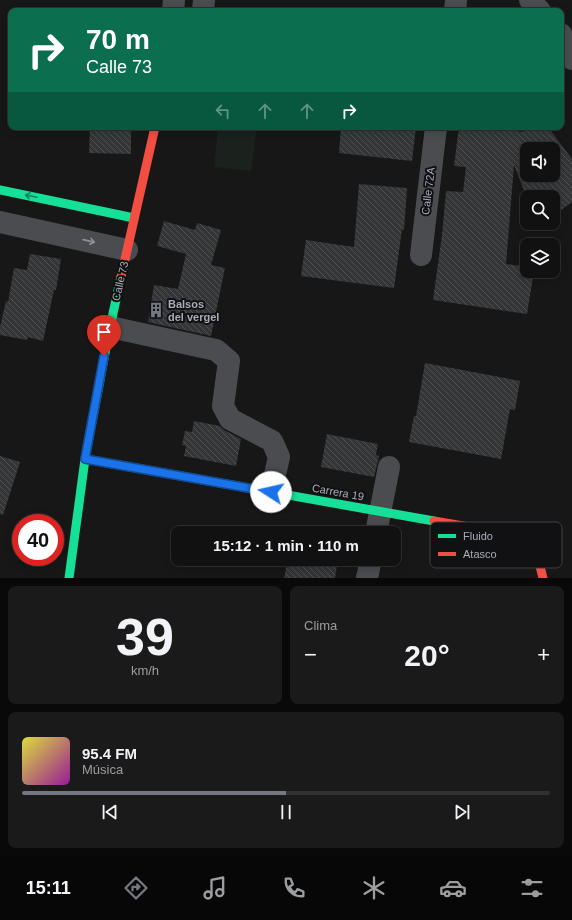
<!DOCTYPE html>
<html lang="es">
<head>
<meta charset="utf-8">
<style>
  body { margin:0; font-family:Arial,sans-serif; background:#1a1a1a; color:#f1f3f6; height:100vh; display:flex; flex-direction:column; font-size:15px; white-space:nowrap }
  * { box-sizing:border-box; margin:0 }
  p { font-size:13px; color:#9c9d9f }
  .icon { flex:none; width:22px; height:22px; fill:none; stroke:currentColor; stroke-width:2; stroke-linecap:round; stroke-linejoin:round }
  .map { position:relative; height:578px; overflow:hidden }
  .drawer { display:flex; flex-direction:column; gap:8px; padding:8px; background:#090909; flex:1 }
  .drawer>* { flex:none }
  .hud { position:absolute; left:8px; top:8px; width:556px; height:122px; border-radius:8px; box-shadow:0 2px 10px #0003,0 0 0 1px #303131; background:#0b6e4f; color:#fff; overflow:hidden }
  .tools { position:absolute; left:520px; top:142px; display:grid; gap:8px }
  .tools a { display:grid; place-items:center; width:40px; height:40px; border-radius:8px; background:#111; box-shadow:0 2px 10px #0003,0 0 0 1px #303131; font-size:20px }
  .speed { position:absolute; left:12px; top:514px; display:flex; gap:8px; font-size:20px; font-weight:700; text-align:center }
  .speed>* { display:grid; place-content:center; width:52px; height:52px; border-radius:50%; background:#111; box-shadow:0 2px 10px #0003,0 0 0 1px #303131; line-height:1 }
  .speed .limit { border:6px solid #d22; background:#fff; color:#111 }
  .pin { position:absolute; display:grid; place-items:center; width:34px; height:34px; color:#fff; margin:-41px -17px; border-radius:50% 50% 50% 0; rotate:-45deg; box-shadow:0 0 4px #0007 }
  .pin .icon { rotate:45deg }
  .me { position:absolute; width:44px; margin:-22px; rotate:280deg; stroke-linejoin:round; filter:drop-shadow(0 0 3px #0008) }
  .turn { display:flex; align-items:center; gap:14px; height:84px; padding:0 12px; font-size:18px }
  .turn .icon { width:52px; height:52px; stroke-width:2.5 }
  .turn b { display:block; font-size:28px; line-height:34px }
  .lanes { display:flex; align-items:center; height:38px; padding:0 12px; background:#0003; justify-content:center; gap:20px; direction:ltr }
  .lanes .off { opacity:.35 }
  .big { font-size:30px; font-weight:700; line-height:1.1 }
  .drawer .card { flex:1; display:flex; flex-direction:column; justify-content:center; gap:6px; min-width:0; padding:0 14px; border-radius:8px; background:#1a1a1a }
  .drawer .dial { align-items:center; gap:0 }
  .dial b { font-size:52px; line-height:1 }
  .song { display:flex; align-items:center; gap:12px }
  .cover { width:48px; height:48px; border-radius:6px; background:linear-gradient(135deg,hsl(60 70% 55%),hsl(300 70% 35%)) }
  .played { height:4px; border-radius:2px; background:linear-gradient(90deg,#757880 50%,#303131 50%) }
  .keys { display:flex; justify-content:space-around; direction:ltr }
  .heat { display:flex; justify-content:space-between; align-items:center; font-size:22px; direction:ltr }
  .drawer .tiles { flex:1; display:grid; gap:8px; grid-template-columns:1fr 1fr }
  .card:last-child { grid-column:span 2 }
  .trip { position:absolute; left:171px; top:526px; width:230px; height:40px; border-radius:8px; background:#111; box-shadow:0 2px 10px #0003,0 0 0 1px #303131; font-weight:700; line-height:40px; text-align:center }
  .tabs { display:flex; height:64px; justify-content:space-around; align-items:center; background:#070707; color:#9c9d9f }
  .tabs .icon { width:28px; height:28px }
  .tabs .active { color:#757880 }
  .tabs b { font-size:18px; color:#f1f3f6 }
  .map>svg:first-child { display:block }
</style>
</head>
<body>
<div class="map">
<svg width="572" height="578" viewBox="0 0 572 578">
  <defs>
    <pattern id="building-back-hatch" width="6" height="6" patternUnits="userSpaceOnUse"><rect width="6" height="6" fill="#343537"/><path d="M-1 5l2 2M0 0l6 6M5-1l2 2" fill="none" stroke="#4f5052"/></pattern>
  </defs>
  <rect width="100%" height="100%" fill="#171717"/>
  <polygon fill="#1b211c" points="218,127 257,127 251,171 214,167"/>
  <g fill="url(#building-back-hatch)" fill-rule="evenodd">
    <polygon points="90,127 131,127 131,154 89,153"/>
    <polygon points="341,127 416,127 412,161 339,153"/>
    <path d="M459 127H485L524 132 520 127H548L572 159V202L553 216V197H527V198L514 165 506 264 527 267V271H534L527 314 433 300 442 235 446 191 463 192 466 167 454 166ZM527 149H553V175H527Z"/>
    <polygon points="359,184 407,188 404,230 402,229 394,288 301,276 306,240 354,247"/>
    <polygon points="164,221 195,230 197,223 221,230 211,265 225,268 211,336 148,322 154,285 178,289 186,254 157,246"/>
    <polygon points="30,254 61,259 56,290 54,290 43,341 28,337 27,340 0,335 0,327 6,301 8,302 14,268 27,270"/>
    <polygon points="425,363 520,381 515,410 510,409 501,459 409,442 414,416 416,416"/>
    <polygon points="194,421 220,426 224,430 241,439 236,466 184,456 186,446 182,445 185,431 192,432"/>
    <polygon points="327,434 378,444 376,455 379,456 374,477 321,467"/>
    <polygon points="0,456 20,462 3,515 0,514"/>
    <polygon points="288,559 338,559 335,578 284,578"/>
  </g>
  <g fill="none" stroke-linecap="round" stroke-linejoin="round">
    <g stroke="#4b4c50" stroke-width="22">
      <polyline points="530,0 540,11"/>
      <polyline points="173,11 174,0"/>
      <polyline points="203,11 204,0"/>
      <polyline points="455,11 456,0"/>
      <polyline points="561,34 572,59"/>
      <polyline points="0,222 127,250"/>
      <polyline points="421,255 436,127"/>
      <polyline points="110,327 216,350 229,361 223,406 230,419 272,441 279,457 271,492"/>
      <polyline points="376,533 389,467"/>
      <polyline points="367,578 371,559"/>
    </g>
    <g stroke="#16e098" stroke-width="9">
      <polyline points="0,190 134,218"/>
      <polyline points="85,459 434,521"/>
      <polyline points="69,578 85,459 110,327 121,277"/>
    </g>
    <g stroke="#f24e42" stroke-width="9">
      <polyline points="121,277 155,127"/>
      <polyline points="434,521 510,534 525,542 536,550 543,578"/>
    </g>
  </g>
  <defs><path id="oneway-shaft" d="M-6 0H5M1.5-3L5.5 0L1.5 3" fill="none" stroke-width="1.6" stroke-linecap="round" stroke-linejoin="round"/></defs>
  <use stroke="#14835c" href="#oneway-shaft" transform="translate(31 196) rotate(-168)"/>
  <use stroke="#8c9099" href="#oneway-shaft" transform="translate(89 241) rotate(13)"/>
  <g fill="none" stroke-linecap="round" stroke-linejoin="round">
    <defs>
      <polyline id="route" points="104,356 85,459 271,492"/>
    </defs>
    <use href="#route" stroke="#114b97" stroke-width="10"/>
    <use href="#route" stroke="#1a73e8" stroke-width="7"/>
  </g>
  <defs>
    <symbol id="building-bare" viewBox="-9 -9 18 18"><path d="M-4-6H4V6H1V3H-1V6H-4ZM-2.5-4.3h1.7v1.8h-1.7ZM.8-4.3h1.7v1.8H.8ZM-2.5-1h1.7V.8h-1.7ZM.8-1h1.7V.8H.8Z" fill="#757880" stroke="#111113" stroke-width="2.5" paint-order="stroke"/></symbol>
  </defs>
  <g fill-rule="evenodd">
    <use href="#building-bare" x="145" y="299" width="22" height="22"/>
  </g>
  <g text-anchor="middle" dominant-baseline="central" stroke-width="4" stroke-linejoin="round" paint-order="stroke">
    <g font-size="11" fill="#a8adb8" stroke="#111113">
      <text transform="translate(428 191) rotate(-83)">Calle 72A</text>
      <text transform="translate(120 281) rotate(-77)">Calle 73</text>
      <text transform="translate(338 492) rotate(10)">Carrera 19</text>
    </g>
    <g font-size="11" font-weight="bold" fill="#a8adb8" stroke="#111113" text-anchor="start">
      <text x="168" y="304">Balsos<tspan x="168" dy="13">del vergel</tspan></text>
    </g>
  </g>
  <rect x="430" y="522" width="132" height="46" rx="6" fill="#111113" stroke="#3e4045" stroke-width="1"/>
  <rect x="438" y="534" width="18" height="4" fill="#16e098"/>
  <rect x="438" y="552" width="18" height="4" fill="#f24e42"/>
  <g font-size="11" fill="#a8adb8">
    <text x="463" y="540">Fluido</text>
    <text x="463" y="558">Atasco</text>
  </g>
</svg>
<div class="tools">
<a><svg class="icon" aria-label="sound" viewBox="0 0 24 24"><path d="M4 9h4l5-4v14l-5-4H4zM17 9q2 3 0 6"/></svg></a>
<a><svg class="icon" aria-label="search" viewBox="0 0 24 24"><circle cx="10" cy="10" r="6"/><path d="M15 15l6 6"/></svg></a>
<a><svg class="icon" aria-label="layers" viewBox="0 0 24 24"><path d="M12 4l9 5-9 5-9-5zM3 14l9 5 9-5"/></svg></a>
</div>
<div class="speed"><div class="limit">40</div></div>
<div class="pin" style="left:104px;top:356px;background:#d93025"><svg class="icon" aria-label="arrive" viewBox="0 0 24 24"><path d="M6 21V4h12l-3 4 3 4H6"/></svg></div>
<svg class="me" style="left:271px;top:492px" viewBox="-20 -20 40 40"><circle r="19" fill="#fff"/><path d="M0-13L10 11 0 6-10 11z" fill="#1a73e8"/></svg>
<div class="trip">15:12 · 1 min · 110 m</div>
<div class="hud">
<div class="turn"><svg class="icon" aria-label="right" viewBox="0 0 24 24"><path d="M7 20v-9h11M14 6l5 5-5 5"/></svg><div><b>70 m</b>Calle 73</div></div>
<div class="lanes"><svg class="icon off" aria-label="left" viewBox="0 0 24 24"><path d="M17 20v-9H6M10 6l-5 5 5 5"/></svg><svg class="icon off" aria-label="ahead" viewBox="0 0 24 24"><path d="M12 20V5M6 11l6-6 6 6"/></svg><svg class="icon off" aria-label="ahead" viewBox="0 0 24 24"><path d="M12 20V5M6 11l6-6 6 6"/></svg><svg class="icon" aria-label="right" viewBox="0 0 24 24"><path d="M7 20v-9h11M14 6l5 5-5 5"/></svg></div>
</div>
</div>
<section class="drawer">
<div class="tiles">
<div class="card dial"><b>39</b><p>km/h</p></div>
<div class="card"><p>Clima</p>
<div class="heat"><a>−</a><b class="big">20°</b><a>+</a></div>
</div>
<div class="card">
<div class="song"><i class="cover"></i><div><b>95.4 FM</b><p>Música</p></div></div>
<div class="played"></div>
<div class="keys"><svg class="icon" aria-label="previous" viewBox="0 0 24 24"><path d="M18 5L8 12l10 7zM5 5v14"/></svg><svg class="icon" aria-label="pause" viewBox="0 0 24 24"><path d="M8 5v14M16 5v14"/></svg><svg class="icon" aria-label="next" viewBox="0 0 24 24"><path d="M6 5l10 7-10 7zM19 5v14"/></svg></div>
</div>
</div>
</section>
<nav class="tabs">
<b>15:11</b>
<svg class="icon active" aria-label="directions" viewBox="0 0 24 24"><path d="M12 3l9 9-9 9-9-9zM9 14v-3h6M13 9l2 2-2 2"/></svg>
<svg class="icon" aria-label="music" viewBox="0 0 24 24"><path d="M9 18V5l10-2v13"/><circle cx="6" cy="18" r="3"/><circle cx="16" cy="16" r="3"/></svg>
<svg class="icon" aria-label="phone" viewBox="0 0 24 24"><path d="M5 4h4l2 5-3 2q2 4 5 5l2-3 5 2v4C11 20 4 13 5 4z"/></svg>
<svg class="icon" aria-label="climate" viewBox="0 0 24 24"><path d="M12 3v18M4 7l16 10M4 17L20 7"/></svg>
<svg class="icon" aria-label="car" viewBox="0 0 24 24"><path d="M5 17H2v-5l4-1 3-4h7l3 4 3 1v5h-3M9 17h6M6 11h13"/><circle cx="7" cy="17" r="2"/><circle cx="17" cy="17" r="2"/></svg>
<svg class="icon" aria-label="filters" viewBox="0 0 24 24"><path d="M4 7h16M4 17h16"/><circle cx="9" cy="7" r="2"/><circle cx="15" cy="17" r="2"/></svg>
</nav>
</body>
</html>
